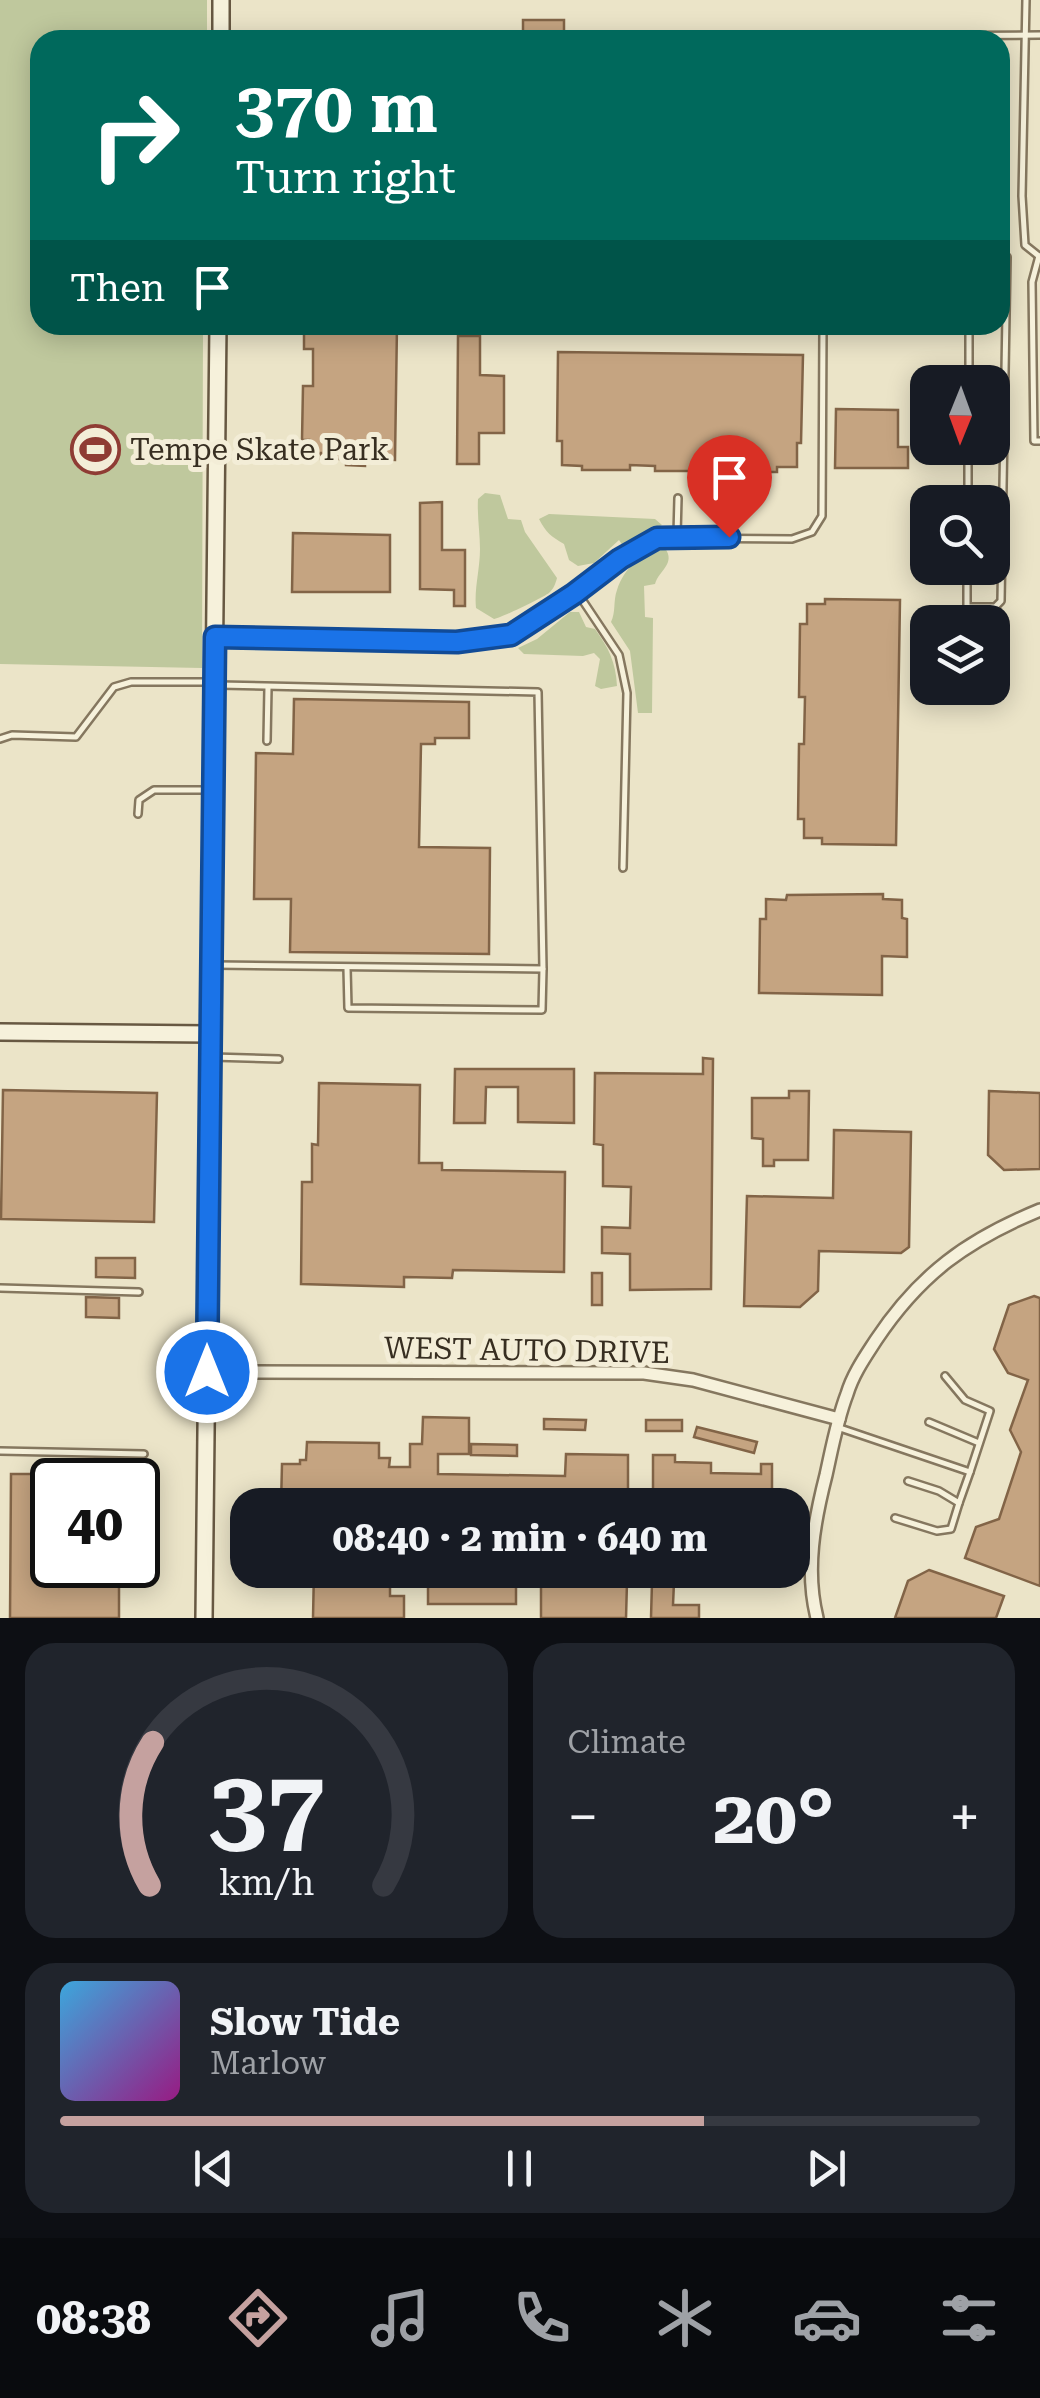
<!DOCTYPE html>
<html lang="en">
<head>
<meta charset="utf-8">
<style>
  body { margin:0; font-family:"Roboto Serif",serif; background:#20242c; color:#f1f3f6; height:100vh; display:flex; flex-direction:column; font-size:38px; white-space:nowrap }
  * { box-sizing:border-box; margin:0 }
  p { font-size:32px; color:#9ea1a6 }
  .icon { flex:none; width:55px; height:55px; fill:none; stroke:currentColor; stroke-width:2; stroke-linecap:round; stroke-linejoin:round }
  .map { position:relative; height:1618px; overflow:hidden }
  .side { display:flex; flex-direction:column; gap:25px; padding:25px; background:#0d0f14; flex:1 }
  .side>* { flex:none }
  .hud { position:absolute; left:30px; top:30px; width:980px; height:305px; border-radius:30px; box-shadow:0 5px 25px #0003; background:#00695c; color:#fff; overflow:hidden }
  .needle { width:65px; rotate:181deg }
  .controls { position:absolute; left:910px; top:365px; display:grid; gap:20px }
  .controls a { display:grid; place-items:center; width:100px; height:100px; border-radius:20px; background:#171b24; box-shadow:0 5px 25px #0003; font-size:50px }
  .speed { position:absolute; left:30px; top:1458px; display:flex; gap:20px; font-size:50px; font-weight:700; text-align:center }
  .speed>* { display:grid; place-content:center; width:130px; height:130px; border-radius:50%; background:#171b24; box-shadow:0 5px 25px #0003; line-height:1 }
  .speed .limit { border:5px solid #111; border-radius:15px; background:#fff; color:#111 }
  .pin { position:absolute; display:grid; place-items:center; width:85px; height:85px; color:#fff; margin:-102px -42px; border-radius:50% 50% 50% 0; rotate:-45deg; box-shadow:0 0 10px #0007 }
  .pin .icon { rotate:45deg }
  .me { position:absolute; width:110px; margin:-55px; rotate:0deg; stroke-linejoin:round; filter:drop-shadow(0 0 8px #0008) }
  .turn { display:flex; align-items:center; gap:35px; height:210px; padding:0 40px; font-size:45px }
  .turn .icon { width:130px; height:130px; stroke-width:2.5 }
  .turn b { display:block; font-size:70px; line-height:85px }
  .then { display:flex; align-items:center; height:95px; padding:0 40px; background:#0003; gap:20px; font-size:38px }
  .big { font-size:75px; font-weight:700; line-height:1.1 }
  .side .card { flex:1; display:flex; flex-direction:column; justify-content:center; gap:15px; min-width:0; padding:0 35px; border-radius:30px; background:#20242c }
  .side .dial { align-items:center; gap:0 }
  .dial svg { height:260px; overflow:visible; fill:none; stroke:#363941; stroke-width:7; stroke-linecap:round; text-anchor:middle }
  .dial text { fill:#f1f3f6; stroke:none }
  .song { display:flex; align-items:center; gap:30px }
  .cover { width:120px; height:120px; border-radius:15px; background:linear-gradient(135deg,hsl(200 70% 55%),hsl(310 70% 35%)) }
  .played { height:10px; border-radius:5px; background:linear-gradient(90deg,#c5a19f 70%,#363941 70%) }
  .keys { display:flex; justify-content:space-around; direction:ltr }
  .heat { display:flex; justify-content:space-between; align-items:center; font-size:55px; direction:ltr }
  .side .tiles { flex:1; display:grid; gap:25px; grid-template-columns:1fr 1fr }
  .card:last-child { grid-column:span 2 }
  .trip { position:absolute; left:230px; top:1488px; width:580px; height:100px; border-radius:30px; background:#171b24; box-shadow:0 5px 25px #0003; font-weight:700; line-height:100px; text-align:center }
  .menu { display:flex; height:160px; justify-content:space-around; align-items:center; background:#090b0e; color:#9ea1a6 }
  .menu .icon { width:70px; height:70px }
  .menu .on { color:#c5a19f }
  .menu b { font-size:45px; color:#f1f3f6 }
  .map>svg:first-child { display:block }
</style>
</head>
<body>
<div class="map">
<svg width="1040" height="1618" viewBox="0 0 1040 1618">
  <rect width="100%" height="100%" fill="#ebe4c8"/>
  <g fill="#bfc89d">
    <polygon points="0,0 207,0 207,40 40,40 40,325 203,325 202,668 0,664"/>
    <path d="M485 493 500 495 508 519 521 520 525 532 557 578C555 585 554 588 549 593 542 598 501 618 494 619L476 608C474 589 480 569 480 549 480 533 477 516 478 499Z"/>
    <path d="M549 514 655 519 662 525 623 546 619 540 594 563 578 566 569 560 564 544C552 537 546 533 539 519Z"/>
    <path d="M665 548C676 564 659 570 655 584L644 586 645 617 653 618 652 713H638L630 651 611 622C616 612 613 601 617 590 624 568 643 551 665 548Z"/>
    <path d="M570 612H579L586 627 595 629C608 647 616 662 617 686L601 689 595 686 600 659 594 653 583 656 524 654 518 648 537 639Z"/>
  </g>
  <g fill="#c5a481" stroke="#826447" stroke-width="2.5">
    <rect x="523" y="20" width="41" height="20"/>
    <polygon points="304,325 397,325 395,460 365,459 365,466 346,465 346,459 321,459 321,453 308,453 309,440 302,440 303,386 313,386 313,349 304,349"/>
    <polygon points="458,336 480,336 480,375 504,376 504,433 479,433 479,464 457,464"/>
    <polygon points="558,352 803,355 801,443 797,443 797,467 777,467 777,472 728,472 728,466 705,466 705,471 655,471 655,466 630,465 630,470 582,470 582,466 562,465 562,441 557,441"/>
    <polygon points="836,409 898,410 898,447 908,447 908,468 835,468"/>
    <polygon points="442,502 442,550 465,550 465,606 454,606 454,590 420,589 420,503"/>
    <polygon points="293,533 390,535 390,592 292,592"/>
    <polygon points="825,599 900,600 896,845 822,844 822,838 804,838 804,819 798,819 799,744 804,744 805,697 799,697 800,624 807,624 807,604 825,604"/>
    <polygon points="294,699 469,702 469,738 435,738 435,744 421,744 419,847 490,848 489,954 290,952 291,899 254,899 256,753 293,754"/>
    <polygon points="883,894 883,899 902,900 902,918 907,919 907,957 882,956 882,995 759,993 760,919 766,919 766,899 786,900 787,895"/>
    <polygon points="703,1058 713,1059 711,1289 630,1290 630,1254 602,1253 602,1227 630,1228 631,1187 603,1186 603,1145 594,1144 595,1073 703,1074"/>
    <polygon points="455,1069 574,1069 574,1123 518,1122 518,1087 486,1087 485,1123 454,1123"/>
    <polygon points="319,1083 420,1085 419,1163 442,1163 442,1170 565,1172 564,1272 453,1270 452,1278 404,1277 404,1287 301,1284 302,1182 312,1182 312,1144 318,1145"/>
    <polygon points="3,1090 157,1093 154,1222 1,1219"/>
    <polygon points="789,1091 809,1091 808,1160 774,1160 774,1166 763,1166 763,1139 752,1138 752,1098 789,1098"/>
    <polygon points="989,1091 1040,1093 1040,1169 1004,1170 988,1155"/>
    <polygon points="834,1130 911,1132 909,1247 901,1253 819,1251 818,1291 800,1307 744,1306 747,1196 833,1198"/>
    <polygon points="96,1258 135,1258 135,1278 96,1277"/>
    <rect x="592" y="1273" width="10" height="32"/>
    <polygon points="1034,1296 1040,1298 1040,1586 965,1558 976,1527 999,1519 1021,1452 1010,1430 1028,1380 1008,1373 994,1349 1009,1305"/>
    <polygon points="86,1297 119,1298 119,1318 86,1317"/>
    <polygon points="423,1417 469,1418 469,1454 438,1454 438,1474 565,1476 566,1454 628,1455 628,1501 526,1500 525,1505 281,1505 282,1464 300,1464 300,1460 306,1460 307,1442 379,1443 379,1458 390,1458 389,1467 410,1467 410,1444 422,1444"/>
    <polygon points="544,1419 586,1420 585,1430 544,1429"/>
    <rect x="646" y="1420" width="36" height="11"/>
    <polygon points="697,1427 757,1442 754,1453 694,1437"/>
    <polygon points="471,1444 517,1445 517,1456 471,1455"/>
    <polygon points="653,1455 675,1455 675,1462 711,1463 711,1473 761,1474 761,1464 772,1464 772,1505 653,1502"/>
    <polygon points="11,1474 52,1474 52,1565 119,1565 119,1618 10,1618"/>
    <polygon points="314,1570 390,1570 390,1596 404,1596 404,1618 313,1618"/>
    <polygon points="929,1570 1004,1596 996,1618 895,1618 908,1581"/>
    <polygon points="541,1581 627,1582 626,1618 541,1618"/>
    <polygon points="428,1582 516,1583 516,1604 428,1604"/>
    <polygon points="652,1582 674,1582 673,1605 699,1605 699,1618 651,1618"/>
  </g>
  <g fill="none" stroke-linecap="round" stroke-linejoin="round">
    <defs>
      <g id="lane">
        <polyline points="1026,0 1022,196 1025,245 1040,257"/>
        <polyline points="878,36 1040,35"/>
        <polyline points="1039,256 1032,282 1034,441 1040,441"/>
        <polyline points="969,382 969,325"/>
        <polyline points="992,435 1004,435"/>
        <polyline points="968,502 968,448"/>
        <polyline points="677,535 678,498"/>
        <polyline points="967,568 967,607 995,607 1001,601 1007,257 1000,250"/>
        <polyline points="577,592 619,655 627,693 623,868"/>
        <polyline points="218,637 457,642 511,635 574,595 621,559 657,538 792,539 812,532 822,516 823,328"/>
        <polyline points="0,739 12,735 76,737 114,687 131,682 212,682"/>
        <polyline points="267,741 268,687"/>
        <polyline points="138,814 139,800 154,790 211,790"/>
        <polyline points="215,965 543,969 538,692 219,685"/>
        <polyline points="347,968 348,1008 542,1010 543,969"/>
        <polyline points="212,1057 279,1059"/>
        <polyline points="0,1288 139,1292"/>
        <polyline points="945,1376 965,1400 990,1411 970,1472"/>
        <polyline points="929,1422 979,1443"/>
        <polyline points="840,1428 970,1472 959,1503"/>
        <polyline points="0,1451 144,1454"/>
        <polyline points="895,1518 937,1531 951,1529 959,1503 939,1491 908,1481"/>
      </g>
      <g id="street">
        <polyline points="207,1372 644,1373 693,1380 839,1419"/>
        <path d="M817 1618C805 1570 814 1522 826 1475 832 1448 837 1420 847 1394 853 1374 865 1357 876 1340 920 1274 967 1240 1040 1210"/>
      </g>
      <g id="secondary">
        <polyline points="221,40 221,0"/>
        <polyline points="0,1032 209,1034"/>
        <polyline points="204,1618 218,325"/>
      </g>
    </defs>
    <use href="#lane" stroke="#85775f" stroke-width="10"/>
    <use href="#street" stroke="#85775f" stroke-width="16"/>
    <use href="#secondary" stroke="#675842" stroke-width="20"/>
    <use href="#lane" stroke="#f6f1db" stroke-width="5"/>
    <use href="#street" stroke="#f6f1db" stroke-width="11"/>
    <use href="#secondary" stroke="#f6f1db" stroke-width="15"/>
  </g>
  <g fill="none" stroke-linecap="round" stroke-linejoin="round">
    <defs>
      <polyline id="route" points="207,1372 215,637 457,642 511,635 574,594 620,559 657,538 729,537"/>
    </defs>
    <use href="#route" stroke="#114b97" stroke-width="25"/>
    <use href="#route" stroke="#1a73e8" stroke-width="18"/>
  </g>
  <defs>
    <symbol id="stadium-ring" viewBox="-11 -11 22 22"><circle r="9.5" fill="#f3edd7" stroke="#8f3c34" stroke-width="1.5"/><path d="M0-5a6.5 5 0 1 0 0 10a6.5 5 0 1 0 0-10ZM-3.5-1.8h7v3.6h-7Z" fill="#8f3c34"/></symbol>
  </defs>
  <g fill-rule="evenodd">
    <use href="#stadium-ring" x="68" y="422" width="55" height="55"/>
  </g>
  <g text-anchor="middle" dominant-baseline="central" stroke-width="10" stroke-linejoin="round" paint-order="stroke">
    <g font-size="30" fill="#372e21" stroke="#f3edd7" text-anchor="start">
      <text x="130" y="449">Tempe Skate Park</text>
    </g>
    <g font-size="30" fill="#372e21" stroke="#f3edd7">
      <text transform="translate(527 1350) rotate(1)">WEST AUTO DRIVE</text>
    </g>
  </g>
</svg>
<div class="controls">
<a><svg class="needle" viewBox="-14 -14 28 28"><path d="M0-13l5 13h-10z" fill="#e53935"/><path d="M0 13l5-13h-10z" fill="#9ea1a6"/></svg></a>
<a><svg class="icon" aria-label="search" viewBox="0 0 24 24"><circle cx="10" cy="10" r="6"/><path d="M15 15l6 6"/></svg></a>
<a><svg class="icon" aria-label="layers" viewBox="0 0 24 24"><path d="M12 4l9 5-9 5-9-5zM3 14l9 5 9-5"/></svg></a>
</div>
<div class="speed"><div class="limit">40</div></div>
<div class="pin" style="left:729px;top:537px;background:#d93025"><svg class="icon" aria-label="arrive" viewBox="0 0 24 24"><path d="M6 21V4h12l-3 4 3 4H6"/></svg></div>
<svg class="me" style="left:207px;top:1372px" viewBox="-20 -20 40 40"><circle r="17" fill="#1a73e8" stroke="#fff" stroke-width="3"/><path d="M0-11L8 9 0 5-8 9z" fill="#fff"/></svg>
<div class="trip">08:40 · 2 min · 640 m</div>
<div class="hud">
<div class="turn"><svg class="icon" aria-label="right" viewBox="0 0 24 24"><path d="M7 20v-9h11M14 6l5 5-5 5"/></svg><div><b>370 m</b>Turn right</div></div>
<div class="then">Then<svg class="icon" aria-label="arrive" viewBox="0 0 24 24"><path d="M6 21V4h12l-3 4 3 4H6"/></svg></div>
</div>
</div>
<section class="side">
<div class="tiles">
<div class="card dial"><svg viewBox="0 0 100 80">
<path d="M14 69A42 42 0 1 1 86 69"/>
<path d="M14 69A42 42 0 0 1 15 25" stroke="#c5a19f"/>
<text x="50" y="56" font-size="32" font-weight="700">37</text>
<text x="50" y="72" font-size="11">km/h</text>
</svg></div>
<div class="card"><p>Climate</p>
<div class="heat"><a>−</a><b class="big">20°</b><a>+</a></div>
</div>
<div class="card">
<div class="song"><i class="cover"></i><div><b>Slow Tide</b><p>Marlow</p></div></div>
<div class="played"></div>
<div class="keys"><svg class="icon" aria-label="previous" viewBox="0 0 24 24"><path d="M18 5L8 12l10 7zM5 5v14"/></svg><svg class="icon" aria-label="pause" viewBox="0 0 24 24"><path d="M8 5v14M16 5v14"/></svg><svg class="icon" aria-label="next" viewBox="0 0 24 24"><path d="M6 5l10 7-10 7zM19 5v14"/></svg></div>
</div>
</div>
</section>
<nav class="menu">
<b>08:38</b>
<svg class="icon on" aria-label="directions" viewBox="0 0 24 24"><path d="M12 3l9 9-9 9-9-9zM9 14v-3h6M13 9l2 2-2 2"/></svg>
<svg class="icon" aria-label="music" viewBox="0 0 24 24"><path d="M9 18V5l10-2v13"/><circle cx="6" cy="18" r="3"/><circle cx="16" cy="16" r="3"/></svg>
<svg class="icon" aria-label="phone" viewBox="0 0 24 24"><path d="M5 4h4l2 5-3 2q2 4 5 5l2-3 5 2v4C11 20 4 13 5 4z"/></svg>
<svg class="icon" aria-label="climate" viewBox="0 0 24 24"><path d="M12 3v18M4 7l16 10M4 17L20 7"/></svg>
<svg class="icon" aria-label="car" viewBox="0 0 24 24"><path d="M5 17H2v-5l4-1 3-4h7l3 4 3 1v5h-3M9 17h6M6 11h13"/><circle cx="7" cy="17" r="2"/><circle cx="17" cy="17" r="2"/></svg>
<svg class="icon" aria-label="filters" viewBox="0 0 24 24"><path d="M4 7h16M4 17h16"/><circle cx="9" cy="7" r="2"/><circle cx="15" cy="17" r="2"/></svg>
</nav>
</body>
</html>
